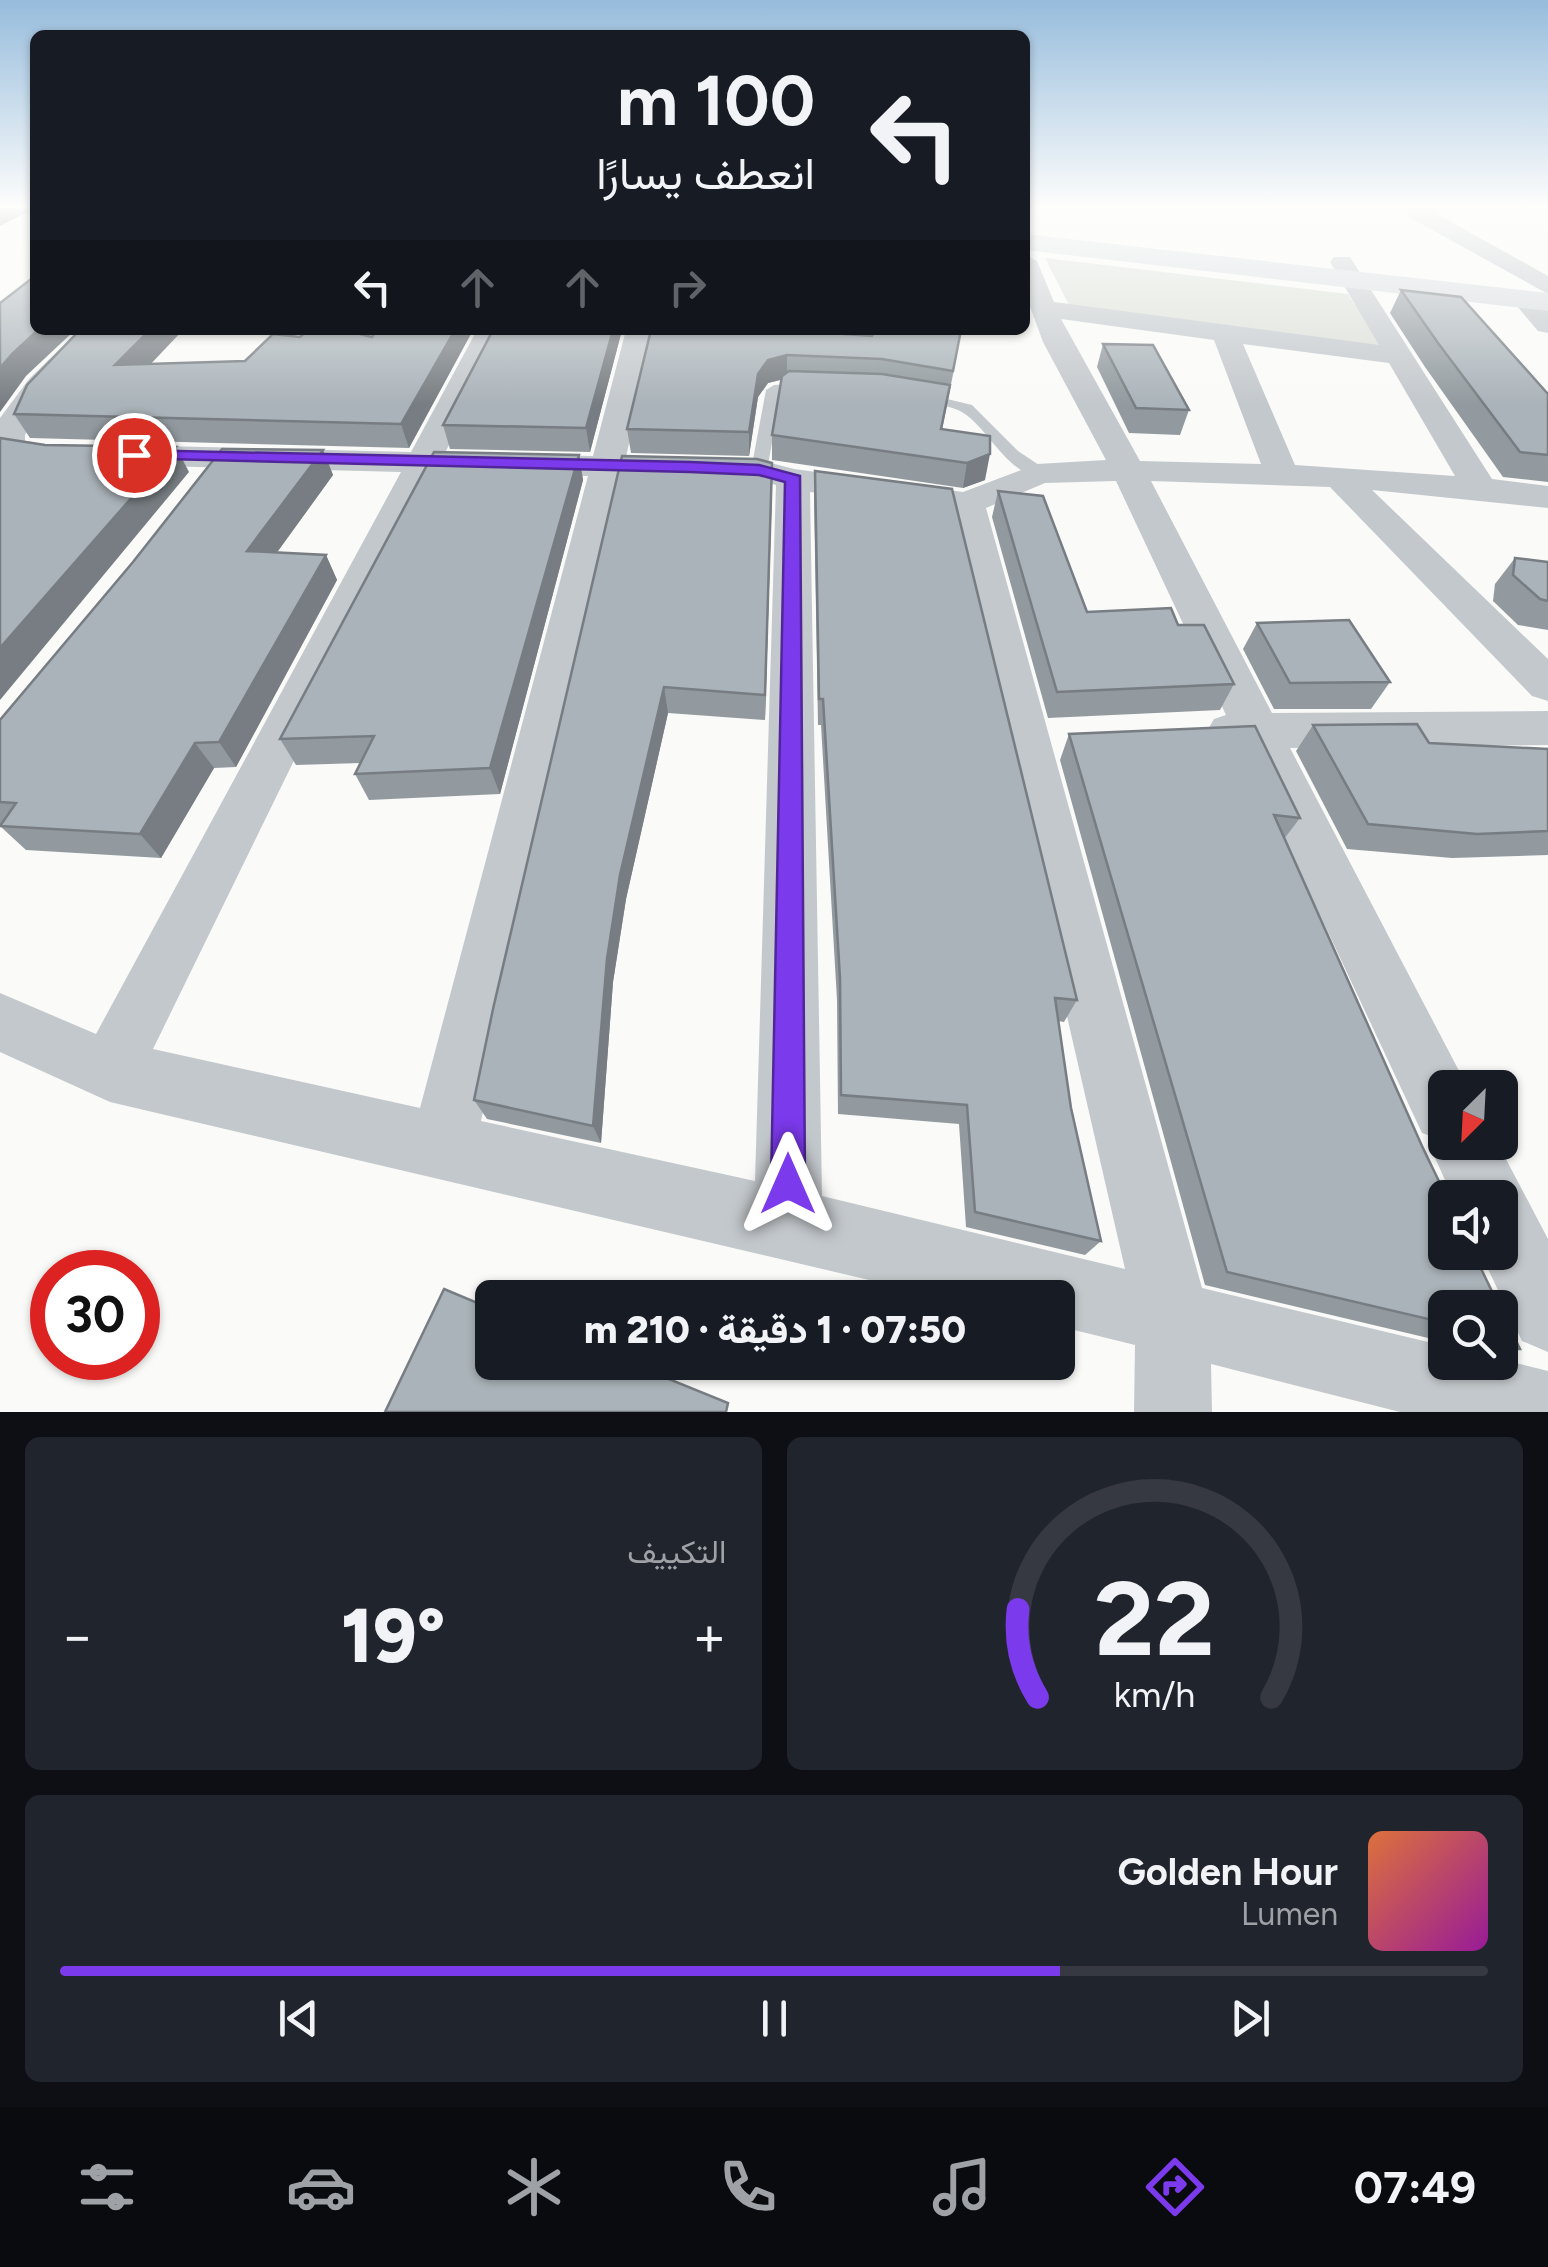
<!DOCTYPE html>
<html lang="ar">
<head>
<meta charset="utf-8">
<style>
  body { margin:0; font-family:Figtree,Vazirmatn,sans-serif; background:#20242c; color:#f1f3f6; direction:rtl; height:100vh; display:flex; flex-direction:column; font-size:38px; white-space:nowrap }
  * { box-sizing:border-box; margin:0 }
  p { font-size:32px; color:#9ea1a6 }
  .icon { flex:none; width:55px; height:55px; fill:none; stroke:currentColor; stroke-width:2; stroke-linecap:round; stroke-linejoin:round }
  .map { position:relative; height:1412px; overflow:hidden; direction:ltr }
  .panel { display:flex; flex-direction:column; gap:25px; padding:25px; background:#0d0f14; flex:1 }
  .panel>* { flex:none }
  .banner { position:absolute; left:30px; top:30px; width:1000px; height:305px; border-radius:15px; box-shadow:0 2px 8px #0004; direction:rtl; background:#171b24; color:#f1f3f6; overflow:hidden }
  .needle { width:65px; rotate:204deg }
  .fabs { position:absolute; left:1428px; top:1070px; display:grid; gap:20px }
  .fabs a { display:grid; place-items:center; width:90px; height:90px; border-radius:15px; background:#171b24; box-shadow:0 2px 8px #0004; font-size:50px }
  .speed { position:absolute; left:30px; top:1250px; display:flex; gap:20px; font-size:50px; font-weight:700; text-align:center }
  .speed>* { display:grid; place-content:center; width:130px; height:130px; border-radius:50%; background:#171b24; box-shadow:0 2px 8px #0004; line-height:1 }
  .speed .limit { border:15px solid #d22; background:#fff; color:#111 }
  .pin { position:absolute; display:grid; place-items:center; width:85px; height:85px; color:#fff; margin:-42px; border:5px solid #fff; border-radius:50%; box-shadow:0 2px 10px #0007 }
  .me { position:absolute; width:110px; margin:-55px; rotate:0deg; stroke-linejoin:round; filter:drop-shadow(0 0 8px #0008) }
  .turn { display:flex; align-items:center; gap:35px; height:210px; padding:0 50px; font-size:45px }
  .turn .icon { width:130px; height:130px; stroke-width:2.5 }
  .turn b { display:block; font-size:70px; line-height:85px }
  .lanes { display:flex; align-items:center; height:95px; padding:0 50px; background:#0003; justify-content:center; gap:50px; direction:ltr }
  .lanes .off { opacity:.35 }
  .big { font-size:75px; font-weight:800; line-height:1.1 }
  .panel .widget { flex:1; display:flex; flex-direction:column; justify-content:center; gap:15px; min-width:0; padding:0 35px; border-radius:15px; background:#20242c }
  .panel .dial { align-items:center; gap:0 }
  .dial svg { height:260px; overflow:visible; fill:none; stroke:#363941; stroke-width:7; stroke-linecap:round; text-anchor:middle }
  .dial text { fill:#f1f3f6; stroke:none }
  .song { display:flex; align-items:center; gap:30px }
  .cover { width:120px; height:120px; border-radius:15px; background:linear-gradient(135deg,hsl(20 70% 55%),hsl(300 70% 35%)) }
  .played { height:10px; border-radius:5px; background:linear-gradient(90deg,#7c3aed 70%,#363941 70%) }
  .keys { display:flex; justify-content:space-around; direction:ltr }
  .heat { display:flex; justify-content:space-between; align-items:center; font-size:55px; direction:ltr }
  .panel .tiles { flex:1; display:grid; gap:25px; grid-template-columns:1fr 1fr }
  .widget:last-child { grid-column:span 2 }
  .trip { position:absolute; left:475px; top:1280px; width:600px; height:100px; border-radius:15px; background:#171b24; box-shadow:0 2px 8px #0004; font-weight:800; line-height:100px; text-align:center; direction:rtl }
  .dock { display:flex; height:160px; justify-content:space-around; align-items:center; background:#090b0e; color:#9ea1a6 }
  .dock .icon { width:70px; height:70px }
  .dock .selected { color:#7c3aed }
  .dock b { font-size:45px; color:#f1f3f6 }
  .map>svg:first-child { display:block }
</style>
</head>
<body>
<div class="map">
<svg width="1548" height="1412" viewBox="0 0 1548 1412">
  <rect width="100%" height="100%" fill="#fafaf8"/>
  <polygon fill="#dadfd7" points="1045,258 1348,294 1384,349 1069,305"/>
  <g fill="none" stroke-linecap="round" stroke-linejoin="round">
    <g fill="#c3c8cc" fill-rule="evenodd">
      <polygon points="807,383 812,384 812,390 781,394 767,470 759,475 753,474 751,470 766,390 774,385"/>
      <path d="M918 392 972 405 1018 451 1051 473 1049 477C1009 482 989 426 960 411 947 404 927 404 913 400V394Z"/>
    </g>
    <g fill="#c3c8cc" fill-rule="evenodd">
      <polygon points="1409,208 1445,208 1437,214 1548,276 1548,294 1409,217 1406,212"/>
      <path d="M1025 254 1037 261 1054 302 1379 345 1330 262 1334 257H1350L1492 479 1548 486V508L1372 490 1548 659V701L1532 696 1330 487 1151 481 1272 713 1548 711V745L1290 748 1468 1088H1445V1142H1497L1548 1239V1352L1522 1341 1480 1252H1500V1198H1453L1428 1142 1431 1136 1422 1133 1242 748 1214 743 1207 731 1214 719 1226 715 1116 481 1045 483 986 508 1202 1288 1445 1346V1362H1500V1359L1548 1371V1412H1400L1211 1364 1212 1412H1134L1135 1345 1058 1326V1298H946L110 1102 0 1052V993L96 1034 401 472 121 465 109 462 104 455 109 448 121 445 411 452 477 330H505L445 453 593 456 626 330H654L626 457 759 460 794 469 963 492 1037 464 1106 460 1043 342 1025 293ZM1061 319 1214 340 1261 464 1140 461ZM1243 344 1389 363 1455 476 1295 465ZM435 472 588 476 420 1108 153 1049ZM622 477 758 480 776 485 755 1181 481 1121ZM810 492 951 511 1125 1269 822 1196Z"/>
      <polygon points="1524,291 1533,294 1548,309 1548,333 1538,331 1511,299"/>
      <polygon points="79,330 109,330 50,392 25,435 25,441 69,448 74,455 69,462 57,465 0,457 0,418 29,379"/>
    </g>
    <polygon fill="#d6dbdf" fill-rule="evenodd" points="1025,234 1548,293 1548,311 1025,250"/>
  </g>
  <g fill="#929a9f">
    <polygon points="1401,290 1548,394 1548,482 1503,477 1425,367 1390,313"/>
    <polygon points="377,330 473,330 409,448 30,438 14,414 151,364 245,361 300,337 372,337"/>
    <polygon points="622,330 590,452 450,449 443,425"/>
    <polygon points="651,330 957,354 942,430 985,480 963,488 772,460 772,435 781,380 768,383 758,397 749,456 631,453 627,429"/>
    <polygon points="1103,344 1189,410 1180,435 1129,433 1097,367"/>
    <polygon points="323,450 333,475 277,552 326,555 337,580 236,767 214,768 161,858 26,850 0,826 0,720"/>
    <polygon points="579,455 583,480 500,794 369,800 355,774 361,763 296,765 280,739"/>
    <polygon points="622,456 772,488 765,720 668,713 626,899 613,982 601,1143 487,1119 474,1100"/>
    <polygon points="815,471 1077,1000 1064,1022 1058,1021 1071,1108 1101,1241 1085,1255 966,1227 959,1124 838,1114 837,1000 821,725 818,725 814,496"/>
    <polygon points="998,491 1087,612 1178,625 1234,684 1220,710 1048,718 992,517"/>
    <polygon points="1515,558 1548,562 1548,630 1518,625 1493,601 1495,584"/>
    <polygon points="1257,623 1390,682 1371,709 1274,709 1243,649"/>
    <polygon points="1313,725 1429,743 1548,749 1548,855 1452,858 1347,849 1296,751"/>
    <polygon points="1069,734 1300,818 1284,839 1445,1308 1445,1342 1205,1285 1060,760"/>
    <polygon points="1500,1308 1520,1349 1500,1354"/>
  </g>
  <g fill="#777d82">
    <polygon points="0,208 35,208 0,226"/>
    <polygon points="38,330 75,330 26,376 0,412 0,368 12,354"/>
    <polygon points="150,330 183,330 128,388 115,365"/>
    <polygon points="455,330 473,330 409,448 401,424"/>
    <polygon points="613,330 622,330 590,452 586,428"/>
    <polygon points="787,355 787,378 768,383 758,397 749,456 749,432 758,374 768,360"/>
    <polygon points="176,447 189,472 0,700 0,648"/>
    <polygon points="323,450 333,475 260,576 247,551"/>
    <polygon points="990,454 985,480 963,488 967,463"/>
    <polygon points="579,455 583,480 500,794 490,768"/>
    <polygon points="772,463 772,488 765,720 765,695"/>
    <polygon points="326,555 337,580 236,767 219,742"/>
    <polygon points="664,687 668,713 626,899 613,982 601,1143 593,1126 607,959 620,875"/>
    <polygon points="195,743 214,768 161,858 140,834"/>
  </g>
  <g fill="#aab3b9" stroke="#777d82" stroke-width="2.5">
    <polygon points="35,276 35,330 38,330 12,354 0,368 0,303"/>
    <polygon points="1401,290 1461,297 1548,394 1548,455 1520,452 1438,343"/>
    <polygon points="80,330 150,330 115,365 245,361 273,334 300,337 308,330 344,330 372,337 377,330 455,330 401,424 14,414 27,385"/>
    <polygon points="493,330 613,330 586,428 443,425"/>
    <polygon points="651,330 787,330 872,336 875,330 961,330 953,371 882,359 787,355 768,360 758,374 749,432 627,429"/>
    <polygon points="1103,344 1153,345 1189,410 1136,408"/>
    <polygon points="789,371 882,374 950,385 941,429 990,436 990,454 967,463 772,435 782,376"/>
    <polygon points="0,438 45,445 176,447 0,648"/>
    <polygon points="222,449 323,450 247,551 326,555 219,742 195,743 140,834 0,826 16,803 0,802 0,720 133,562"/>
    <polygon points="434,452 579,455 490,768 355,774 374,736 280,739"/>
    <polygon points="622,456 757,459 772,463 765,695 664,687 620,875 607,959 593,1126 474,1100 493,1009"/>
    <polygon points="815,471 952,489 1077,1000 1055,998 1071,1108 1101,1241 975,1212 967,1105 841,1095 840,978 823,699 819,699"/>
    <polygon points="998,491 1043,496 1087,612 1171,608 1178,625 1204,625 1234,684 1057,692"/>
    <polygon points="1515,558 1548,562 1548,601 1540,599 1513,575"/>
    <polygon points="1349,620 1390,682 1290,683 1257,623"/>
    <polygon points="1417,724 1429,743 1548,749 1548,831 1477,834 1368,824 1313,725"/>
    <polygon points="1255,726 1300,818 1274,815 1422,1146 1447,1198 1445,1198 1445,1252 1473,1252 1500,1308 1445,1308 1445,1323 1227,1272 1069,734"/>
    <polygon points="444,1289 492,1309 492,1362 627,1362 728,1403 726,1412 385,1412"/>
    <polygon points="1500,1308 1520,1349 1500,1349"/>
  </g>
  <linearGradient id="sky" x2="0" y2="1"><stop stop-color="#96bcdc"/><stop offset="0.51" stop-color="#fdfdfc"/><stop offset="1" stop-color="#fdfdfc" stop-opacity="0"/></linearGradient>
  <rect width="1548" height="405" fill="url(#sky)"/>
  <polygon fill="#7c3aed" stroke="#51269a" stroke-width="2.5" points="134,450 690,462 759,465 800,476 805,1184 800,1196 788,1201 776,1196 771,1184 785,482 759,475 690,472 128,458 126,455"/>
</svg>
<div class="fabs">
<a><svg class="needle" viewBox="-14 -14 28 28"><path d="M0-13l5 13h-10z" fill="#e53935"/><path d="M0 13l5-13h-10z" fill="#9ea1a6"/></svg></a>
<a><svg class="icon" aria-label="sound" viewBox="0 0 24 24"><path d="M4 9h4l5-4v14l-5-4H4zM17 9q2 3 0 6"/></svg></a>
<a><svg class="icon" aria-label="search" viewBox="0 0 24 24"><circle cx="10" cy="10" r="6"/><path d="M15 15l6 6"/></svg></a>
</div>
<div class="speed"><div class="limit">30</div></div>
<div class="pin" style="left:134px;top:455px;background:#d93025"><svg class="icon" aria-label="arrive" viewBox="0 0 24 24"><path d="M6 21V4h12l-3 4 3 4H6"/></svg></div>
<svg class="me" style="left:788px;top:1184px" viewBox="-20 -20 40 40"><path d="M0-17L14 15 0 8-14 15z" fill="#7c3aed" stroke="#fff" stroke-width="4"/></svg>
<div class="trip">07:50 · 1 دقيقة · 210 m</div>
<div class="banner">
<div class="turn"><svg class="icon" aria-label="left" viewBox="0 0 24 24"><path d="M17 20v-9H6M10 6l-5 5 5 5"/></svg><div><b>100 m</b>انعطف يسارًا</div></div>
<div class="lanes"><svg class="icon" aria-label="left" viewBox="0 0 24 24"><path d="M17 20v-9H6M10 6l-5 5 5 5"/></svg><svg class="icon off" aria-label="ahead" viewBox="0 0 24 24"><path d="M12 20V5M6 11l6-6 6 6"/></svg><svg class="icon off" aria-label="ahead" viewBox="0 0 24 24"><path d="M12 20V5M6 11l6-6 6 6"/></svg><svg class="icon off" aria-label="right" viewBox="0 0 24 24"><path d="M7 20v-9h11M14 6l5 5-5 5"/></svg></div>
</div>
</div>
<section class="panel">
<div class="tiles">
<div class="widget dial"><svg viewBox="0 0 100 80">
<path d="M14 69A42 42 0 1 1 86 69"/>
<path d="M14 69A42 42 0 0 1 8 42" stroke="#7c3aed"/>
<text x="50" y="56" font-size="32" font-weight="700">22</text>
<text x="50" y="72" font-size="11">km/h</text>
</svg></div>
<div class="widget"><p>التكييف</p>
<div class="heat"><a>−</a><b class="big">19°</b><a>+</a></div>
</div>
<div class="widget">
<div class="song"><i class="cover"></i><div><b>Golden Hour</b><p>Lumen</p></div></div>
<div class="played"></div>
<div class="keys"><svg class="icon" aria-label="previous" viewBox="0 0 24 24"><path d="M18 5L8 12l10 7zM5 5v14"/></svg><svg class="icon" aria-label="pause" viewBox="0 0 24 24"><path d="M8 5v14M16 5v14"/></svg><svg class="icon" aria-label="next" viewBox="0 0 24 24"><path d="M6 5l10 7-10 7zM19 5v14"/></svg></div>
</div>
</div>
</section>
<nav class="dock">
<b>07:49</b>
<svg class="icon selected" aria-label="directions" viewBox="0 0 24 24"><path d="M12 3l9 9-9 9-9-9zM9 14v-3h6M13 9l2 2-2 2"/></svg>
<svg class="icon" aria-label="music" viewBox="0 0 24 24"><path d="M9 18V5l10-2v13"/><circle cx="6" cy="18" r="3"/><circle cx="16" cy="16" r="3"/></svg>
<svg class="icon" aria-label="phone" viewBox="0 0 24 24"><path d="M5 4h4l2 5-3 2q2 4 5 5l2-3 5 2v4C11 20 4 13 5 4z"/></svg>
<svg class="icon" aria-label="climate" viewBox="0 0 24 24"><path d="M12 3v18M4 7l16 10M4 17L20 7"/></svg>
<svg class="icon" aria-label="car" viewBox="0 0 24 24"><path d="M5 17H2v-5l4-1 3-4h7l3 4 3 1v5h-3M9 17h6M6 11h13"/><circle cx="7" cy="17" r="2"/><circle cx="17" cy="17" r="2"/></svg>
<svg class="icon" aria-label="filters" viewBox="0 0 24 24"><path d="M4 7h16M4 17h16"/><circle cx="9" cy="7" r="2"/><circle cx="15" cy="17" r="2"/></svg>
</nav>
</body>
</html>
